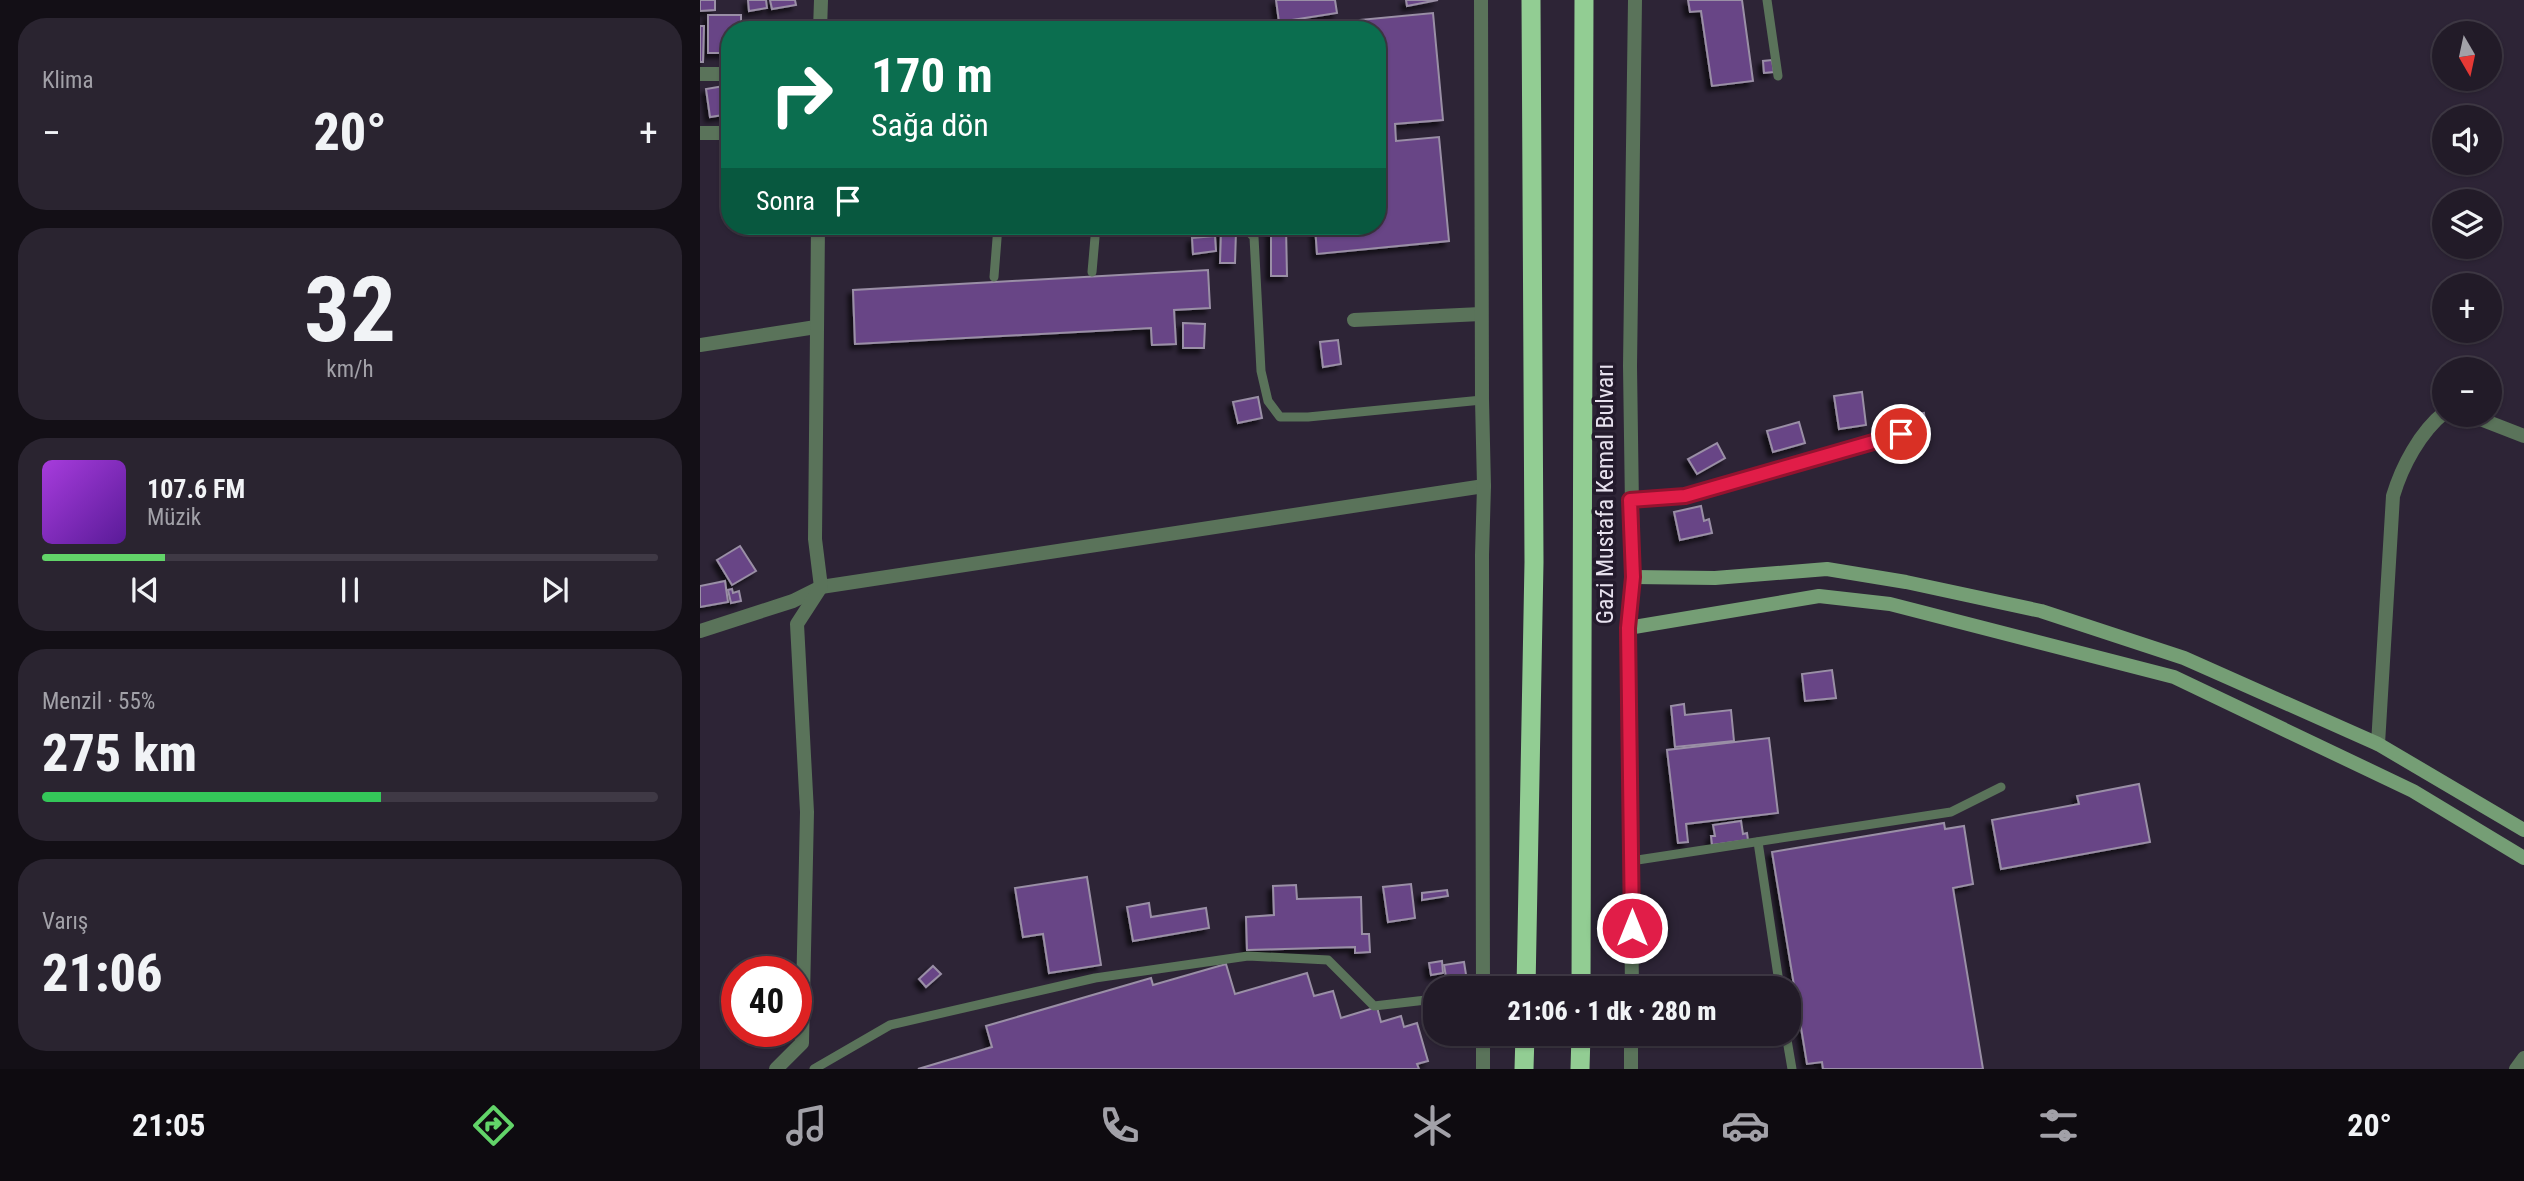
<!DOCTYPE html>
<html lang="tr">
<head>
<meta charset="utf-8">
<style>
  body { margin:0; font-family:"Roboto Condensed",sans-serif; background:#2a2430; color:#f1f3f6; height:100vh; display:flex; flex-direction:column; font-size:26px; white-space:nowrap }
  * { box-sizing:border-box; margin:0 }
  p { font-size:23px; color:#a2a1a8 }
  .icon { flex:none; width:38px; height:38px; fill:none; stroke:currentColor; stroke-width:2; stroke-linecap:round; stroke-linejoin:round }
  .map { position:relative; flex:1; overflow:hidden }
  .side { display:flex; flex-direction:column; gap:18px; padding:18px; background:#130f16; width:700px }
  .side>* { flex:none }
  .hud { position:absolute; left:21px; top:21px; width:665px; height:214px; border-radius:28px; box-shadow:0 2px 5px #0004,0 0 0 2px #3f3945; background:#0b6e4f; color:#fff; overflow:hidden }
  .needle { width:46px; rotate:171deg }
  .fabs { position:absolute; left:1732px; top:21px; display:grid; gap:14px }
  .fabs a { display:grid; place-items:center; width:70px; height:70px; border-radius:50%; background:#221b28; box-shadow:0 2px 5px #0004,0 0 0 2px #3f3945; font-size:35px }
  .speed { position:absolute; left:21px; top:956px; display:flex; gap:14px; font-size:35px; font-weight:700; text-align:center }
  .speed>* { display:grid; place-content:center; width:91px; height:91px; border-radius:50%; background:#221b28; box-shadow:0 2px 5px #0004,0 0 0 2px #3f3945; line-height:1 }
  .speed .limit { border:10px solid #d22; background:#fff; color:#111 }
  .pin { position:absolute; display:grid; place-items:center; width:60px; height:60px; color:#fff; margin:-30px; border:4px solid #fff; border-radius:50%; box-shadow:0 2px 7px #0007 }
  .me { position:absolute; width:77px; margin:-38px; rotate:0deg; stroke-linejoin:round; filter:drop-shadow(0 0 5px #0008) }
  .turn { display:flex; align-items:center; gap:24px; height:147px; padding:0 35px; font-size:32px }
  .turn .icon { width:91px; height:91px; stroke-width:2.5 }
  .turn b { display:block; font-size:49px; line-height:60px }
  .then { display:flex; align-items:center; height:66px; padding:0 35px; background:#0003; gap:14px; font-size:26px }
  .big { font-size:52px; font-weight:800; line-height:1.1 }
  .side .widget { flex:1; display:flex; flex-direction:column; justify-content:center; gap:10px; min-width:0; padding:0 24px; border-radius:28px; background:#2a2430 }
  .side .dial { align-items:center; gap:0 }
  .dial b { font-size:91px; line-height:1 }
  .song { display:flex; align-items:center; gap:21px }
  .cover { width:84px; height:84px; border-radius:10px; background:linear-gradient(135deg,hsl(280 70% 55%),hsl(270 70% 35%)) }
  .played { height:7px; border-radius:4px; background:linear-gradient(90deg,#62d469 20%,#3f3945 20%) }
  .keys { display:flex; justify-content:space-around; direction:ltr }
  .heat { display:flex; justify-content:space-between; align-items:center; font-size:38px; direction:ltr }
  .charge { height:10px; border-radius:5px; background:linear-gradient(90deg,#34c759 55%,#3f3945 0) }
  .trip { position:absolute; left:723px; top:976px; width:378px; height:70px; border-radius:28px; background:#221b28; box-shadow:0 2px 5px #0004,0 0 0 2px #3f3945; font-weight:800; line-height:70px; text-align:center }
  .menu { display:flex; height:112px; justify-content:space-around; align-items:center; background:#0e0b10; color:#a2a1a8 }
  .menu .icon { width:49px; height:49px }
  .menu .current { color:#62d469 }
  .menu b { font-size:32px; color:#f1f3f6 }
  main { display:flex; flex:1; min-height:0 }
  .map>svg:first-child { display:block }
</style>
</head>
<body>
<main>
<section class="side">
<div class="widget"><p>Klima</p>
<div class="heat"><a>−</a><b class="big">20°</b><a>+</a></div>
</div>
<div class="widget dial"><b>32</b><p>km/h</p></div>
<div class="widget">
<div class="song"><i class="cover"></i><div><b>107.6 FM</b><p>Müzik</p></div></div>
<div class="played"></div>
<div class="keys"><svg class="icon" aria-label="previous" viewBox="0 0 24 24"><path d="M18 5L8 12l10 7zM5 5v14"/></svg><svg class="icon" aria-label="pause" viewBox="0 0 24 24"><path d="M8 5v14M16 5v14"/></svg><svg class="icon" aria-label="next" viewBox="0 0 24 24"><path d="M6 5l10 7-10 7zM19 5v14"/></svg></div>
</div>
<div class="widget"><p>Menzil · 55%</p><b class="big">275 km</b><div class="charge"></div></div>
<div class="widget"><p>Varış</p><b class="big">21:06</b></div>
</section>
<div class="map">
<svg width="1824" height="1069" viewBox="0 0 1824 1069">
  <defs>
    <filter id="shadow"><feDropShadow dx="-4.5" dy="4.5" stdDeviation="2" flood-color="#0009"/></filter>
  </defs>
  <rect width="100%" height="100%" fill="#2d2436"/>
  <g fill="#684586" stroke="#9a8fa6" stroke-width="2" filter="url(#shadow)">
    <polygon points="0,0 15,0 15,10 0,11"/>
    <polygon points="48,0 66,0 67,8 49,11"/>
    <polygon points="70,0 95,0 96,5 72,9"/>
    <polygon points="576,0 635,0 637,13 579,22"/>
    <polygon points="706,0 738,0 707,6"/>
    <polygon points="988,0 1042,0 1053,81 1012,86 1001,11 990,12"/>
    <polygon points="733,13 743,120 695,124 696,141 739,137 749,241 617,254 615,226 677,226 677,30 565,29"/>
    <polygon points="8,15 41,15 41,30 30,30 30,53 8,53"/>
    <polygon points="0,26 4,26 3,62 0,62"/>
    <polygon points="1072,60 1074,72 1064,73 1063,61"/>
    <polygon points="30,85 30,114 10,117 6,89"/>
    <polygon points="571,226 586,226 587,276 571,276"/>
    <polygon points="521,231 536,231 535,263 520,263"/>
    <polygon points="515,236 516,251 493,254 492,238"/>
    <polygon points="508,270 510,308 474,310 476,344 452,345 451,328 155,344 153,290"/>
    <polygon points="483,323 505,324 504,348 483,348"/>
    <polygon points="638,340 641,364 623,367 620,342"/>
    <polygon points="1162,392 1166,425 1139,429 1134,396"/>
    <polygon points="558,397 562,418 538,423 533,402"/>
    <polygon points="1224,413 1225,421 1198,425 1197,417"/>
    <polygon points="1099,422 1105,443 1073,452 1067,431"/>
    <polygon points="1017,443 1025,458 997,474 988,459"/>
    <polygon points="1001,506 1004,521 1009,519 1012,533 980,540 974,512"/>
    <polygon points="40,546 56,571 32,585 17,560"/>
    <polygon points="25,581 28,602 0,607 0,586"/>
    <polygon points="32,589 33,593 39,591 41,601 31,603 28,590"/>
    <polygon points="1132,670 1136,698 1105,701 1102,674"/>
    <polygon points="984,704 985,715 1031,710 1034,741 975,747 971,706"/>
    <polygon points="1069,738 1078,813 986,824 988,842 978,843 967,750"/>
    <polygon points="1439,784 1450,842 1301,869 1292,820 1379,804 1377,796"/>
    <polygon points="1041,821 1043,834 1047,833 1048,840 1012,845 1011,836 1015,836 1013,825"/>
    <polygon points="1244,823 1245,829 1264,826 1273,884 1253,888 1283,1069 1123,1069 1122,1062 1107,1064 1072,852"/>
    <polygon points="387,877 401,965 349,973 343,934 323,937 315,888"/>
    <polygon points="711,884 715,918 688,922 683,887"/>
    <polygon points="596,885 597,899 661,897 662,934 669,934 670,952 655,953 655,947 547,950 546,917 574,915 573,886"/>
    <polygon points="747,890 748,896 722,900 722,893"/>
    <polygon points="449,903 451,917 506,908 509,928 433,941 427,907"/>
    <polygon points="742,961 743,973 731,975 729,963"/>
    <polygon points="764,962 768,987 748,989 744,965"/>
    <polygon points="526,964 535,994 607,973 614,996 633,991 641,1018 677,1007 681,1022 701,1016 704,1027 717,1023 728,1061 717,1064 719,1069 218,1069 292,1047 286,1026 451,978 453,985"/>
    <polygon points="233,966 241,974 226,987 219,979"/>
  </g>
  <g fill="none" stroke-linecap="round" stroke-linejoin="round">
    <g stroke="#5a735a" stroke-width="9">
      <polyline points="1067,0 1078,76"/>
      <polyline points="543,226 554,237 561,371 568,401 580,417 608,417 782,400"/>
      <polyline points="392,272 396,226"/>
      <polyline points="294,277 298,226"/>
      <polyline points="931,500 985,496 1201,434"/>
      <polyline points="1058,842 1080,989"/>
      <polyline points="931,861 1251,812 1301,787"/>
      <polyline points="1086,1034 1092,1069"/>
      <polyline points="114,1069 190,1025 395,978 548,956 628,960 674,1006 735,999"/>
    </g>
    <g stroke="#5a735a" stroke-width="14">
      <polyline points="120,30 121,0"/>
      <polyline points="0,74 30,74"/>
      <polyline points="0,133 30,133"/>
      <polyline points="654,320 781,314"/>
      <polyline points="0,345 116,327"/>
      <polyline points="1770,415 1824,436"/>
      <polyline points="0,631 93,601 121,587 784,486"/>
      <path d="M1678 744 1693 496C1702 466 1720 432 1745 412"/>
      <polyline points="76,1069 102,1043 107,812 97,624 121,587 115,539 118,226"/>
      <polyline points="1816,1069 1824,1058"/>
    </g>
    <g stroke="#5a735a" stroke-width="14">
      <polyline points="781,0 782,400 784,486 782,555 783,989"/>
      <polyline points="932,989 928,628 933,577 930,366 935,0"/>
      <polyline points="783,1034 783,1069"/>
      <polyline points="931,1069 931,1034"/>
    </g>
    <g stroke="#759e75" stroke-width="14">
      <polyline points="933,577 1015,578 1127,569 1206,582 1341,611 1484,658 1678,744 1824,830"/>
      <polyline points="928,628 1119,596 1190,604 1474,677 1713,791 1824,858"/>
    </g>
    <g stroke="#92cd93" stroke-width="19">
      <polyline points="826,989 834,562 831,0"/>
      <polyline points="881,989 884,0"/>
      <polyline points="824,1069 825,1034"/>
      <polyline points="880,1069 881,1034"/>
    </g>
  </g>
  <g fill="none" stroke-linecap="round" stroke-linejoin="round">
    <defs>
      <polyline id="route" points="932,928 928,628 933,577 930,500 985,496 1201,434"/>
    </defs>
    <use href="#route" stroke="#92132f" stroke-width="18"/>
    <use href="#route" stroke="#e11d48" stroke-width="12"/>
  </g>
  <g text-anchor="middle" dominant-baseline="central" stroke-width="7" stroke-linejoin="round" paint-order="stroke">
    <g font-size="24" fill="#e7e1ee" stroke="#231a2c">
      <text transform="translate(905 494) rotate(-90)">Gazi Mustafa Kemal Bulvarı</text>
    </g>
  </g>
</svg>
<div class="fabs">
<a><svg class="needle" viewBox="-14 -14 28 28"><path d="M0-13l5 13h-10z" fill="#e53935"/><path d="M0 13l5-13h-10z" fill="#a2a1a8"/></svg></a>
<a><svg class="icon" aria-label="sound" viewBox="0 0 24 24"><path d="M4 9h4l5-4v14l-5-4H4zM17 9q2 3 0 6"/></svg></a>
<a><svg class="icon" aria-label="layers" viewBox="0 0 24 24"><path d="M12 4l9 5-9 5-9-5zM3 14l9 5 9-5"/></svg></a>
<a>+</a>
<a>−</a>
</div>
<div class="speed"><div class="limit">40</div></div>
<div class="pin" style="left:1201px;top:434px;background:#d93025"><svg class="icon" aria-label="arrive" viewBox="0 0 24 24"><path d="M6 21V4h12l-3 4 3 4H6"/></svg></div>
<svg class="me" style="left:932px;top:928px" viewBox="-20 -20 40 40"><circle r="17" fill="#e11d48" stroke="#fff" stroke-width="3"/><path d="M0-11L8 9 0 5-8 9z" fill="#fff"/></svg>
<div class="trip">21:06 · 1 dk · 280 m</div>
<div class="hud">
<div class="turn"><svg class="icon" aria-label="right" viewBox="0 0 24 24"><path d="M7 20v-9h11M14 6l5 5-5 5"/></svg><div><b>170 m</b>Sağa dön</div></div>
<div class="then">Sonra<svg class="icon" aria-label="arrive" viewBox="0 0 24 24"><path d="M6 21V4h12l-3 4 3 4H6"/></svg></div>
</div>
</div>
</main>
<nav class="menu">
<b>21:05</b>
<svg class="icon current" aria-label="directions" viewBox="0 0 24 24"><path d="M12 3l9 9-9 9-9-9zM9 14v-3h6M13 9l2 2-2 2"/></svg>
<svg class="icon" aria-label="music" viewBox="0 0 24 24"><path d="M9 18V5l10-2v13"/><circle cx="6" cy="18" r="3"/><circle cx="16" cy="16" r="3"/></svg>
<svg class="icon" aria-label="phone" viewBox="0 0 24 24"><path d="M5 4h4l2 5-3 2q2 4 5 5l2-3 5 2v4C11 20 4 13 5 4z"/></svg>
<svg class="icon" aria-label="climate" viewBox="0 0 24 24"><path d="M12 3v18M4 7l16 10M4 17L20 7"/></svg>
<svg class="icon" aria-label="car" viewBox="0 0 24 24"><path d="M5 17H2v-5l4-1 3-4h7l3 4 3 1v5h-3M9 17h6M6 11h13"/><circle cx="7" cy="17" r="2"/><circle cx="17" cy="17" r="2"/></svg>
<svg class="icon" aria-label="filters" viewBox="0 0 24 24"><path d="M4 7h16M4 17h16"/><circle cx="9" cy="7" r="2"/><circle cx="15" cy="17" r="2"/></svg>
<b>20°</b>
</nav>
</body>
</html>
